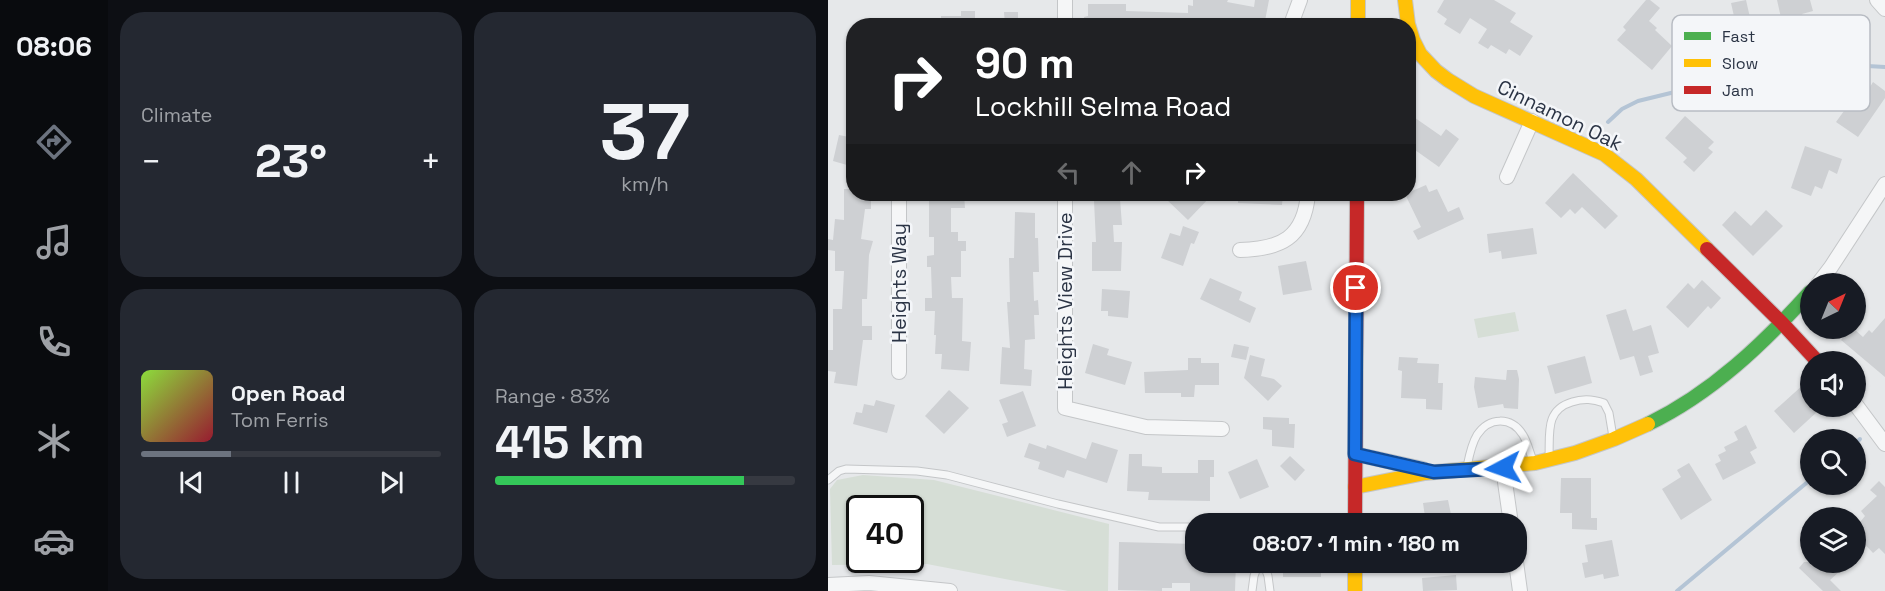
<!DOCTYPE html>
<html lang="en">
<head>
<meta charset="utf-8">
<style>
  body { margin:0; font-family:"Space Grotesk",sans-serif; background:#242831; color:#f1f3f6; height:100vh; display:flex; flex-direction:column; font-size:22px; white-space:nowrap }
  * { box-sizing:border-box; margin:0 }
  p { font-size:20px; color:#9ea1a6 }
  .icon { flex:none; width:33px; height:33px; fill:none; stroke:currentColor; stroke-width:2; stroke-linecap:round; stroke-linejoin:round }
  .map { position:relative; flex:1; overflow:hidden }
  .sheet { display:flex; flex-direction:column; gap:12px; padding:12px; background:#0d0f14; width:720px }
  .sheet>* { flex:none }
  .hud { position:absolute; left:18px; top:18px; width:570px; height:183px; border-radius:24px; box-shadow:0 2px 4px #0004; background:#202124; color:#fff; overflow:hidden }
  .needle { width:39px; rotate:43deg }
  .controls { position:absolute; left:972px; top:273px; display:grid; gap:12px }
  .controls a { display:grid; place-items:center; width:66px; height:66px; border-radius:50%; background:#171b24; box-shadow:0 2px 4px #0004; font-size:30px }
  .speed { position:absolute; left:18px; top:495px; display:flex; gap:12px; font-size:30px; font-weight:700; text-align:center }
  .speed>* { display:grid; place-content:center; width:78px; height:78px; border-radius:50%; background:#171b24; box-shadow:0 2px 4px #0004; line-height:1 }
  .speed .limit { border:3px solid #111; border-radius:9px; background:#fff; color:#111 }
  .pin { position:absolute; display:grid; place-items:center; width:51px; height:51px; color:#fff; margin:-26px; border:3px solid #fff; border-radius:50%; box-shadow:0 2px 6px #0007 }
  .me { position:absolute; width:66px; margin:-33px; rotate:266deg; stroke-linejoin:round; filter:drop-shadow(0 0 4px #0008) }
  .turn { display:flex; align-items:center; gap:21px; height:126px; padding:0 30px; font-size:27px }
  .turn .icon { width:78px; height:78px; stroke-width:2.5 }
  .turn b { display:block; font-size:42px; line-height:51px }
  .lanes { display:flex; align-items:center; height:57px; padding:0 30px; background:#0003; justify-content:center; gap:30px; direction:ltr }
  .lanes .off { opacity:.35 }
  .big { font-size:45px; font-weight:700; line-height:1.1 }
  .sheet .card { flex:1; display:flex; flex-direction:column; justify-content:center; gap:9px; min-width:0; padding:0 21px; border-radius:24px; background:#242831 }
  .sheet .dial { align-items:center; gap:0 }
  .dial b { font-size:78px; line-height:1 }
  .song { display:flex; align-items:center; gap:18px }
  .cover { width:72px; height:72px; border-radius:9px; background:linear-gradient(135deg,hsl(90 70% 55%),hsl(350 70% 35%)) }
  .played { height:6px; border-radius:3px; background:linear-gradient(90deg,#6c737f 30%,#363941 30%) }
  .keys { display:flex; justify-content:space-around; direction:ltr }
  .heat { display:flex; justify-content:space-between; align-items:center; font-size:33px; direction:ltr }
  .charge { height:9px; border-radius:4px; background:linear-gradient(90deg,#34c759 83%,#363941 0) }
  .sheet .tiles { flex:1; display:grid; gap:12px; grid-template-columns:repeat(2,1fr) }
  .trip { position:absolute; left:357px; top:513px; width:342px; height:60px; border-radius:24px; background:#171b24; box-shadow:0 2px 4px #0004; font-weight:700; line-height:60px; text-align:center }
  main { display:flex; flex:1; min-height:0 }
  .tab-bar { display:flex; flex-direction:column; width:108px; justify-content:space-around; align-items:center; background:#090b0e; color:#9ea1a6 }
  .tab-bar .icon { width:42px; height:42px }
  .tab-bar .active { color:#6c737f }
  .tab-bar b { font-size:27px; color:#f1f3f6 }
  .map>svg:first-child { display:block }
</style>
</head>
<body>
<main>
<nav class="tab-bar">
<b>08:06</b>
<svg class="icon active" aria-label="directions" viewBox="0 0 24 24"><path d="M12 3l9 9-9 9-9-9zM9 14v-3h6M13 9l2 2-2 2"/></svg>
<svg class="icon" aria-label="music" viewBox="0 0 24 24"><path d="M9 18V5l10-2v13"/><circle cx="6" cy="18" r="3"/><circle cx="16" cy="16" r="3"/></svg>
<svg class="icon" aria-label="phone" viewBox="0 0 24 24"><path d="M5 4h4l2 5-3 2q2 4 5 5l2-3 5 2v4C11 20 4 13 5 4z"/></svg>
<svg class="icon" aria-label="climate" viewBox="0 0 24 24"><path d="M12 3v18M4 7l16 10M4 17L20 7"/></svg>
<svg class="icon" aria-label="car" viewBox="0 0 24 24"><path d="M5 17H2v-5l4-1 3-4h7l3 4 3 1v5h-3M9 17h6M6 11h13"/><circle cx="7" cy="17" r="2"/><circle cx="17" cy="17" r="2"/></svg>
</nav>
<section class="sheet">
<div class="tiles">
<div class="card"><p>Climate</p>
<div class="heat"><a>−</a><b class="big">23°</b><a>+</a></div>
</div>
<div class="card dial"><b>37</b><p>km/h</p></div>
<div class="card">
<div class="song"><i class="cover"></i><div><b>Open Road</b><p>Tom Ferris</p></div></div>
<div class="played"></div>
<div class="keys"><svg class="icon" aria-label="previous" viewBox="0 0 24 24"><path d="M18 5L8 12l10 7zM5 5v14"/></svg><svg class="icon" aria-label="pause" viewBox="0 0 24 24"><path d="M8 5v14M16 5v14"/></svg><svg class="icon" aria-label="next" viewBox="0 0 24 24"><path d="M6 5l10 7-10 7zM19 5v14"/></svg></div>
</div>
<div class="card"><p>Range · 83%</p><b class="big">415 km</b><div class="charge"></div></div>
</div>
</section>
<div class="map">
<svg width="1057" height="591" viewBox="0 0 1057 591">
  <rect width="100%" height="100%" fill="#e6e8ea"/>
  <g fill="#d6ded6" fill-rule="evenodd">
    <polygon points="687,312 691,331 650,338 646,319"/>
    <path d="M35 475 106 480 281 524 280 591H240L99 564 4 565 2 489 9 480ZM32 508H82V560H32Z"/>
  </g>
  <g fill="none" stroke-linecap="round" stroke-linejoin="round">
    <g stroke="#b4c4d5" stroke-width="4">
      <polyline points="780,122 794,109 810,101 900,79 938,57 957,51 987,63 1057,67"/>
      <polyline points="1028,443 1032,439"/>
      <polyline points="849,591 982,480"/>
    </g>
  </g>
  <g fill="#ced0d3">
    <polygon points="365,0 400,0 399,2 426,7 427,0 441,0 436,26 403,26 403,24 371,22 371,26 256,26 256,17 260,16 260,4 298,4 298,11 360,13 360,5 365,6"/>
    <polygon points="616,0 666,0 688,13 682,22 705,36 692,56 681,49 678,54 663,45 660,49 650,43 659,29 642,18 632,34 616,24 619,19 609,12"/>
    <polygon points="818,0 822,0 832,8 821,21 829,28 827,30 844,46 824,70 789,40 798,30 795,27"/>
    <polygon points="918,0 923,22 908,25 903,3"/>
    <polygon points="949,0 982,0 985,11 974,14 981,39 959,44"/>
    <polygon points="133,11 147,11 147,26 113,26 113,16 133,16"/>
    <polygon points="176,12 190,12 190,26 177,26"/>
    <polygon points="1023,74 1042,87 1045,82 1057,91 1057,98 1030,137 1008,122 1016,111 1003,101"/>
    <polygon points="580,113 613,136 618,129 631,139 611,167 580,145"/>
    <polygon points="857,116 886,142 880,148 885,152 866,172 855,162 859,158 837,138"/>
    <polygon points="11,135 26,138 26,167 5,161"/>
    <polygon points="977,146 1014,159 1009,174 1001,170 994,189 987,186 983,196 963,188"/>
    <polygon points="745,173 790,216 777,229 754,207 747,214 742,209 733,218 717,203"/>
    <polygon points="598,185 601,192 609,189 620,212 631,207 636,219 590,240 585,231 593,227 577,194"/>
    <polygon points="16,189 26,189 26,194 43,194 43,209 37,209 33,239 45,241 41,255 39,299 34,299 34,326 44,326 44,340 35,340 29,386 6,383 8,372 0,371 0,350 5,350 5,309 14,309 16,271 7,271 7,251 0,250 0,239 5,240 7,219 16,220"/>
    <polygon points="101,194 136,194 137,208 123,208 123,232 130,232 130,241 138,241 138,251 133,251 133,277 123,277 124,298 135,298 134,341 143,342 141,371 113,369 114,354 107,354 108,335 106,335 107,311 97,311 97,298 104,298 103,267 99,267 99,256 106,255 106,237 101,237"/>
    <polygon points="343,194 385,194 360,220 338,199"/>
    <polygon points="410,194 455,194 454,205 410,203"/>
    <polygon points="292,199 294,225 285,225 286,242 294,242 293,271 264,271 264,242 268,242 266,201"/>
    <polygon points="938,210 955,226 925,256 894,225 907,211 923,226"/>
    <polygon points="187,212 207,213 207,238 210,238 211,272 205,272 206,301 210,300 211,315 206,315 207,339 197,340 196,369 204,370 203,386 172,384 174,347 182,348 179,302 182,302 181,258 186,258"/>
    <polygon points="355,226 371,232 366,244 363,243 355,266 333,258 342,233 352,236"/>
    <polygon points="705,228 709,254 674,259 673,251 661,253 659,234"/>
    <polygon points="478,261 484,290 455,295 450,266"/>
    <polygon points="382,278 414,292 411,300 428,308 422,323 372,299"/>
    <polygon points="874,280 893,298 883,309 880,306 860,328 838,307 860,283 866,289"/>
    <polygon points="274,289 302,291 300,318 280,316 280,311 273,311"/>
    <polygon points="798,309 805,331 823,325 831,353 820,356 825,372 812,376 806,356 792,360 778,315"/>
    <polygon points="1057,318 1057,377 1013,340 1022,328 1025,328 1035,337 1041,330 1044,333"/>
    <polygon points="265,344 281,349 279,355 304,362 297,385 257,373"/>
    <polygon points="406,344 421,347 418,360 403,357"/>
    <polygon points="422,355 437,359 433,376 446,379 454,386 440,401 416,378"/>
    <polygon points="757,356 764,383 727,394 719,366"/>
    <polygon points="571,357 590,358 589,363 611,364 610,383 615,383 614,410 598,409 598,399 573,398 574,371 570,370"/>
    <polygon points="360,358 373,358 373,363 391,363 391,385 367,385 366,397 353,397 353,393 317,393 316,372 360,370"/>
    <polygon points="679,370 689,370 691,379 690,409 676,408 675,404 650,408 646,387 647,377 678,380"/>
    <polygon points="976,384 982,392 982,406 985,406 990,411 966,433 946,411"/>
    <polygon points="121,390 141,408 116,434 97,416"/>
    <polygon points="195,391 208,426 179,437 174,424 180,422 171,400"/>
    <polygon points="48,400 67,405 59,433 25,424 28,412 34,413 36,404 46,406"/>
    <polygon points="435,417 461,418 461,424 467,424 466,448 444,446 444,430 435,429"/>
    <polygon points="918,425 929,448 922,452 928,463 895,480 887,464 893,461 890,455 898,451 896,447 910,440 906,432"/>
    <polygon points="264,442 290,450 279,483 239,470 236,478 210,469 212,462 196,457 201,443 218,449 219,445 258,459"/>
    <polygon points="301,454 314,454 314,466 334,467 334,473 370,473 370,460 386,460 386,477 382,477 382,501 320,500 321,492 299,491"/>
    <polygon points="462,456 477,470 467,481 452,466"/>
    <polygon points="429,459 441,487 412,499 400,472"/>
    <polygon points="861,463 884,500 853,520 834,489 853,477 849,470"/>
    <polygon points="733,478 763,478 763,518 769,518 769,530 744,529 744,513 732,513"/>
    <polygon points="1051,481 1057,487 1057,554 1051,548 1045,553 1031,538 1035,534 1028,527 1037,516 1033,511 1049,496 1042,490"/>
    <polygon points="620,500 625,524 598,524 595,503"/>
    <polygon points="784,540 791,576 776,579 775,574 757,578 754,563 760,562 757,545"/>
    <polygon points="291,542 368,544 368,562 408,562 407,591 362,591 362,583 344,583 344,588 334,588 334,591 290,590"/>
    <rect x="455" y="562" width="38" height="15"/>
    <polygon points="976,562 1022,562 1002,580 1013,591 995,591 971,568"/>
    <polygon points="628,575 629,590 595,591 594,578"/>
  </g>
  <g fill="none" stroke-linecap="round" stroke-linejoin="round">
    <defs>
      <g id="lane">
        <path d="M721 457C722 433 717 410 744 402 756 398 765 399 776 403L781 413 785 437"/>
        <path d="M639 467C641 457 643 445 649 435 661 417 683 416 695 435 700 443 702 454 706 463"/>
        <polyline points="0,480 11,471 18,469 89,471 119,475 230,504 331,527 368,527"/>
        <polyline points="435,562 440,576 442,591"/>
        <polyline points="424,591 426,576 431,562"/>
      </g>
      <g id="street">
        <polyline points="1049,0 1057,9"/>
        <polyline points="237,26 237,0"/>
        <polyline points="464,26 465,19 472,0"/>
        <polyline points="679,177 704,121"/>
        <polyline points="237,194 237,408 318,427 394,429"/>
        <path d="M412 250C453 249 476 238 480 194"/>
        <polyline points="990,284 1003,267 1057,184"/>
        <polyline points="71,372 71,194"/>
        <polyline points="1028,405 1057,444"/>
        <polyline points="527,454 595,469"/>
        <polyline points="675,468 683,524"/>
        <polyline points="688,562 692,591"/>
        <polyline points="0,585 41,583 122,591"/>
      </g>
      <path id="fast" d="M820 424C884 393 935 344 982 292"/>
      <g id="slow">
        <polyline points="530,0 530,26"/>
        <polyline points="577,0 580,24 585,40 592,54 608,71 620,80 646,96 776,154 808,179 879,249"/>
        <polyline points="527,487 597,473 707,463 747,453 786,439 820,424"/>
        <polyline points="527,562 527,591"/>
      </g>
      <g id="jam">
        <polyline points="879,249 954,323 990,362"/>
        <polyline points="527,524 529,194"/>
      </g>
    </defs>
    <use href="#lane" stroke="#c4c6c8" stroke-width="9"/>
    <use href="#street" stroke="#c4c6c8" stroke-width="16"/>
    <use href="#fast" stroke="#c4c6c8" stroke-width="16"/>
    <use href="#slow" stroke="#c4c6c8" stroke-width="16"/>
    <use href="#jam" stroke="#c4c6c8" stroke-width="16"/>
    <use href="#lane" stroke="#f5f6f7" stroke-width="7"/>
    <use href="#street" stroke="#f5f6f7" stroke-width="14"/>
    <use href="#fast" stroke="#4caf50" stroke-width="14"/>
    <use href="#slow" stroke="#ffc107" stroke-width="14"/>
    <use href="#jam" stroke="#c62828" stroke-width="14"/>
  </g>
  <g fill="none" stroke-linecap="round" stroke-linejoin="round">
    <defs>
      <polyline id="route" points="528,288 527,454 606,472 675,468"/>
    </defs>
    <use href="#route" stroke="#114b97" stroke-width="15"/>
    <use href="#route" stroke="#1a73e8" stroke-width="10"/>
  </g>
  <g text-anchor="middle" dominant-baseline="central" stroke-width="5" stroke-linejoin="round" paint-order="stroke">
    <g font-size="20" fill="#2b3445" stroke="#f4f6f9">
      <text transform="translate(732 115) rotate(26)">Cinnamon Oak</text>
      <text transform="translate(71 283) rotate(-90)">Heights Way</text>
      <text transform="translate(237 301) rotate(-90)">Heights View Drive</text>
    </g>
  </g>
  <rect x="844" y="15" width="198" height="96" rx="9" fill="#f4f6f9" stroke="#b8bcc3" stroke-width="1.5"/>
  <rect x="856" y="32" width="27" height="8" fill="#4caf50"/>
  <rect x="856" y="59" width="27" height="8" fill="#ffc107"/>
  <rect x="856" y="86" width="27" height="8" fill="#c62828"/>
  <g font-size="16" fill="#2b3445">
    <text x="894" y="42">Fast</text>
    <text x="894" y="69">Slow</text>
    <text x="894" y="96">Jam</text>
  </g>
</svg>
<div class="controls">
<a><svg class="needle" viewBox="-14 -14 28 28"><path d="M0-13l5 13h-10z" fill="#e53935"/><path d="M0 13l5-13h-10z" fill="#9ea1a6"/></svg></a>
<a><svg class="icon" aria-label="sound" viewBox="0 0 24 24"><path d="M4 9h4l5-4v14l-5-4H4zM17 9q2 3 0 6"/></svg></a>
<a><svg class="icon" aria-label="search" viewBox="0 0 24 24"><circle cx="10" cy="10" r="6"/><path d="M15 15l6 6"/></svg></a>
<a><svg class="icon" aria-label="layers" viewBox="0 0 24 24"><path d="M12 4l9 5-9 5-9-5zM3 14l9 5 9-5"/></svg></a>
</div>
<div class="speed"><div class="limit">40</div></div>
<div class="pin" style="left:528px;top:288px;background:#d93025"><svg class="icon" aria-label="arrive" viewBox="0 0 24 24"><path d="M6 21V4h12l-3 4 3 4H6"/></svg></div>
<svg class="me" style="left:675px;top:468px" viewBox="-20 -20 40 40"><path d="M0-17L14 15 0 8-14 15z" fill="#1a73e8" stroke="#fff" stroke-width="4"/></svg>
<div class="trip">08:07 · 1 min · 180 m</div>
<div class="hud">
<div class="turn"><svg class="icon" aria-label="right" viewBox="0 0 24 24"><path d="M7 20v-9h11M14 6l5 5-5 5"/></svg><div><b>90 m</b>Lockhill Selma Road</div></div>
<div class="lanes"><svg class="icon off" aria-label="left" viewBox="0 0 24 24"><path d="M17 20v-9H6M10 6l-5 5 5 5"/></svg><svg class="icon off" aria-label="ahead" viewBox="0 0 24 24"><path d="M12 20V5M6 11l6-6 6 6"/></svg><svg class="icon" aria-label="right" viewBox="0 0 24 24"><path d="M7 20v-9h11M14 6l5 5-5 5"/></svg></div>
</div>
</div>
</main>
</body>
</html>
